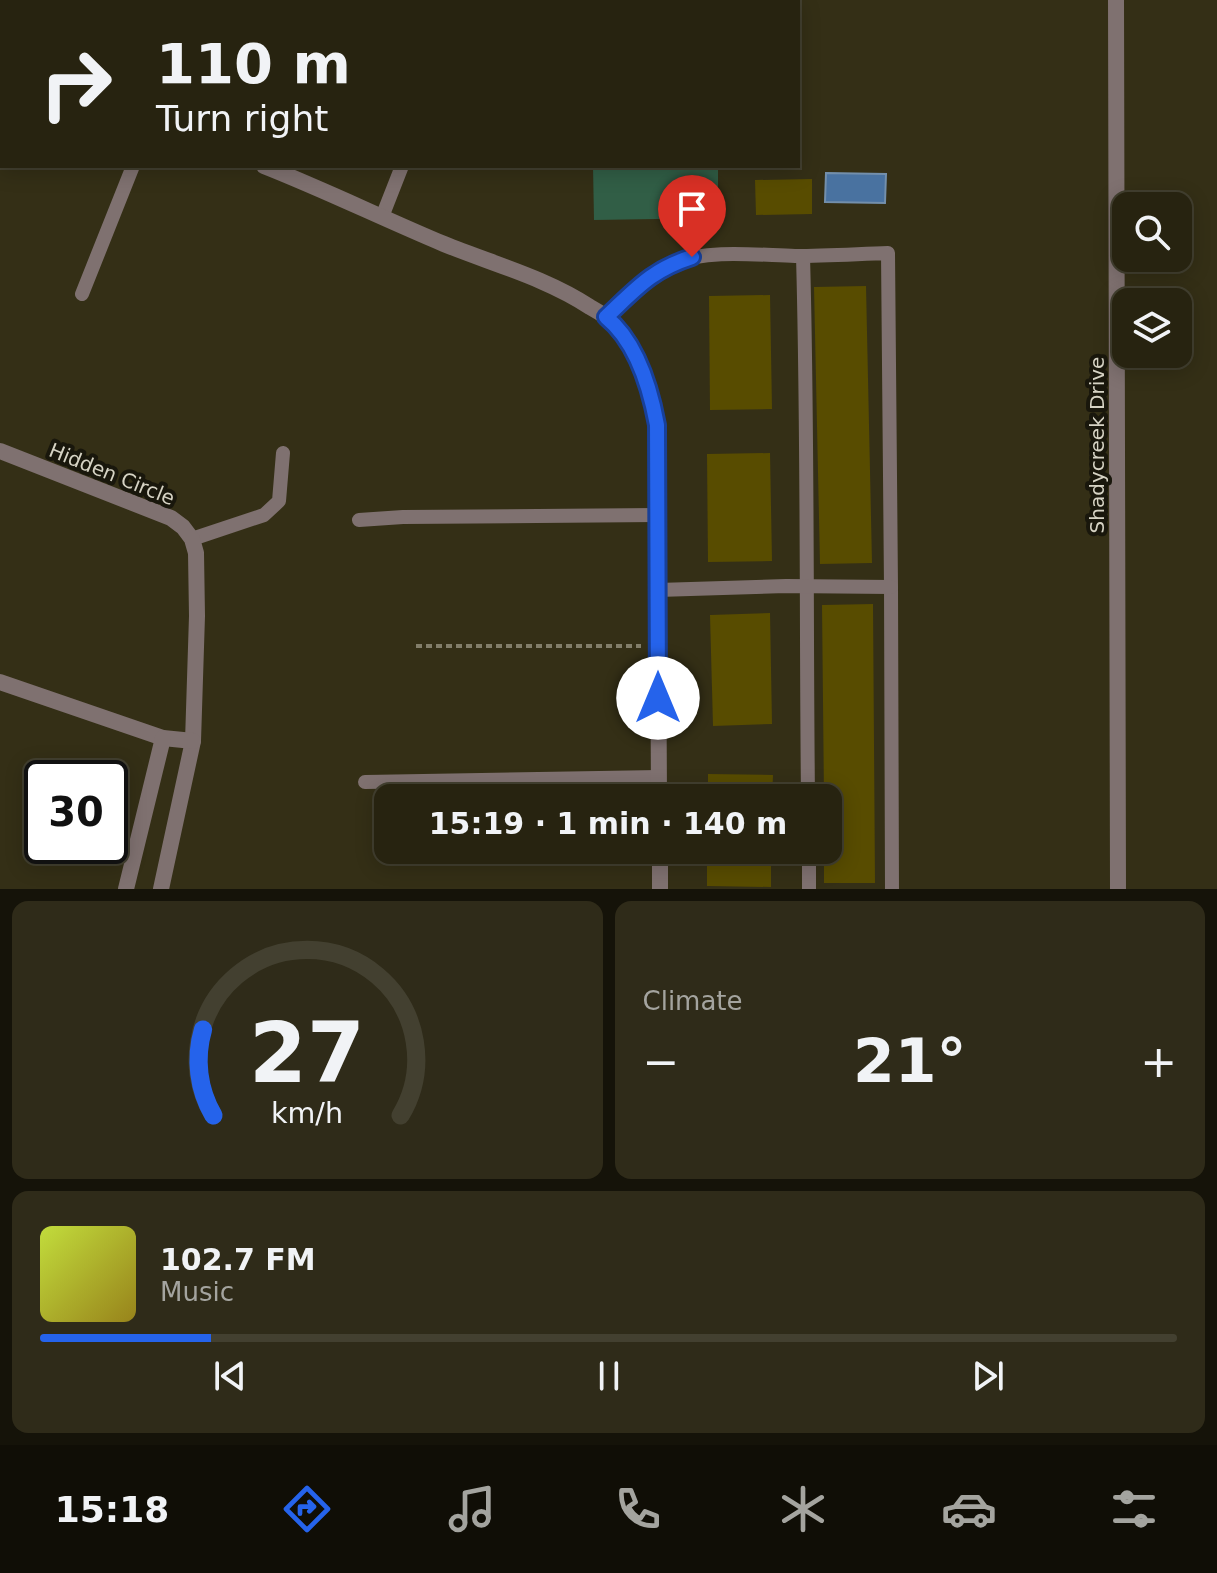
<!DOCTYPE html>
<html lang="en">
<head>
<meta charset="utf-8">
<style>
  body { margin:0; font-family:"DejaVu Sans",sans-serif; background:#2f2b19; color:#f1f3f6; height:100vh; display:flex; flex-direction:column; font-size:30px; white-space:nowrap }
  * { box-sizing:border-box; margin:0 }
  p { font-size:26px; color:#a4a49f }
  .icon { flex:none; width:44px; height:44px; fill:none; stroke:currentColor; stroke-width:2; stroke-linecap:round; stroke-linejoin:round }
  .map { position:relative; height:889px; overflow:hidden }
  .side { display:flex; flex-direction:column; gap:12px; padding:12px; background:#151309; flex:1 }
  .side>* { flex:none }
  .banner { position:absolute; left:0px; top:0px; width:800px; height:168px; box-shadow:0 4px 20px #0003,0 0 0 2px #434030; background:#272310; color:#f1f3f6; overflow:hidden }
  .buttons { position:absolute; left:1112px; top:192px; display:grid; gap:16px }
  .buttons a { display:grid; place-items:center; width:80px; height:80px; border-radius:16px; background:#272310; box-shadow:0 4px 20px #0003,0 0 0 2px #434030; font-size:40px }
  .speed { position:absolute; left:24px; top:760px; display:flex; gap:16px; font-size:40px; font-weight:700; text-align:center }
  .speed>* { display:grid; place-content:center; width:104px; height:104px; border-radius:50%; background:#272310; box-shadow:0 4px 20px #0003,0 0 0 2px #434030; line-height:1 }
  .speed .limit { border:4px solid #111; border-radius:12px; background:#fff; color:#111 }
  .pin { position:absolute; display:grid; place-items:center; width:68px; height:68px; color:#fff; margin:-82px -34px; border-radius:50% 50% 50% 0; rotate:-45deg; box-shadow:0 0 8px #0007 }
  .pin .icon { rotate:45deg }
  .me { position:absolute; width:88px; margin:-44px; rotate:0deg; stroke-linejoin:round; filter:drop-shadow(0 0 6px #0008) }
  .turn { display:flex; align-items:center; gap:28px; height:168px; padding:0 24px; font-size:36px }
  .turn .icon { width:104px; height:104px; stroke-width:2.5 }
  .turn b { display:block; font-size:56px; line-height:68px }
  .big { font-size:60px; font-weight:600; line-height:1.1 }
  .side .card { flex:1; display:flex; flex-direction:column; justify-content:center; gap:12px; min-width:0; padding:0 28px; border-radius:16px; background:#2f2b19 }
  .side .dial { align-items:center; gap:0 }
  .dial svg { height:208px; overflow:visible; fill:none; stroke:#434030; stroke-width:7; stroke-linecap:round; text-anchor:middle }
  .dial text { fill:#f1f3f6; stroke:none }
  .song { display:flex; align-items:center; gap:24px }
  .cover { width:96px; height:96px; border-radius:12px; background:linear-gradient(135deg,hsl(70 70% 55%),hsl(50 70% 35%)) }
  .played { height:8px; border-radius:4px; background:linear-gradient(90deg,#2563eb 15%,#434030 15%) }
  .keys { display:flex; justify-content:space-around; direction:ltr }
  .heat { display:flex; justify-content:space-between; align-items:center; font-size:44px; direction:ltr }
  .side .tiles { flex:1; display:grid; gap:12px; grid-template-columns:1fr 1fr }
  .card:last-child { grid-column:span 2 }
  .trip { position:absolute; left:374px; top:784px; width:468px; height:80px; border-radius:16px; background:#272310; box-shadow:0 4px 20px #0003,0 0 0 2px #434030; font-weight:600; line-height:80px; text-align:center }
  .menu { display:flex; height:128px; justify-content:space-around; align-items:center; background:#100e06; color:#a4a49f }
  .menu .icon { width:56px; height:56px }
  .menu .selected { color:#2563eb }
  .menu b { font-size:36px; color:#f1f3f6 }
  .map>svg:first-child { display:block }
</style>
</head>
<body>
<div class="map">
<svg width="1217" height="889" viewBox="0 0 1217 889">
  <rect width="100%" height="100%" fill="#342f16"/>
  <polygon fill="#315e46" points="593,166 718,166 718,218 594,220"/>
  <polygon fill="#4972a0" stroke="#738fab" stroke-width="2" points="826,173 886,174 885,203 825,202"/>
  <g fill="#584c00">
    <polygon points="812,179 812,214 756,215 755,180"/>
    <polygon points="866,286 872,563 820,564 814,287"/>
    <polygon points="770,295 772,409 710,410 709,296"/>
    <polygon points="770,453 772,561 708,562 707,454"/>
    <polygon points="873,604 875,883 824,883 824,850 828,850 828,798 824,798 822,605"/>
    <polygon points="770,613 772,724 713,726 710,615"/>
    <polygon points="708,774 773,775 772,798 708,798"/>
    <polygon points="707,850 771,850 771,887 707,886"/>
  </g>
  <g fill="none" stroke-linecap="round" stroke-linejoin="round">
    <polyline stroke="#827e6a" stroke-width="4" stroke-dasharray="6 4" stroke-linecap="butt" points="416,646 641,646"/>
    <g stroke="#7f7170" stroke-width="14">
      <polyline points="196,2 197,0"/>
      <polyline points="382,217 402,166"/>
      <path d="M803 256C808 436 806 617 808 798"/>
      <polyline points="82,294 133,166"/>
      <path d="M606 317C626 298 646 274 673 263 709 249 757 255 795 256 826 256 857 254 888 253L891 587 892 889"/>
      <polyline points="359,520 403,517 657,515"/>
      <polyline points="192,539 264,515 279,501 283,453"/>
      <polyline points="658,590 786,586 891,587"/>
      <polyline points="365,782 659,777"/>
      <polyline points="809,850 809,889"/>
    </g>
    <g stroke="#7f7170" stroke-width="16">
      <polyline points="1116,0 1118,889"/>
      <polyline points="0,65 2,66"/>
      <path d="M264 166C325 190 384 219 444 244 493 264 546 278 590 307 599 312 608 317 615 325 639 353 650 389 657 425L659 798"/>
      <polyline points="0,451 171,518 183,527 192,539 196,553 197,616 193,741 161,889"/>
      <polyline points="0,682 163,738 193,741"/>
      <polyline points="660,850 660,889"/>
      <polyline points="126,889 163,738"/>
    </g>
  </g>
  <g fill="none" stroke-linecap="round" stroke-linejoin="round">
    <defs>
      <path id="route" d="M658 698 657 425C650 387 637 342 606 317 636 289 651 270 692 257"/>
    </defs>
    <use href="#route" stroke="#184099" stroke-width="20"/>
    <use href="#route" stroke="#2563eb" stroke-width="14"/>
  </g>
  <g text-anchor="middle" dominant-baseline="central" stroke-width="8" stroke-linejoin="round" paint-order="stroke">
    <g font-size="20" fill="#d6d3c4" stroke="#19170c">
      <text transform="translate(1097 445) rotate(-90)">Shadycreek Drive</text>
      <text transform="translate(112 474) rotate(22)">Hidden Circle</text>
    </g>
  </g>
</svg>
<div class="buttons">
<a><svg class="icon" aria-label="search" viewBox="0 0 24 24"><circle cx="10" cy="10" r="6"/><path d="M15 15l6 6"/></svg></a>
<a><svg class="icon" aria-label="layers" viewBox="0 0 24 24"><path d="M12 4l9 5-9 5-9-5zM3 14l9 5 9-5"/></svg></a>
</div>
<div class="speed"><div class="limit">30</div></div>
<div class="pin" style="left:692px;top:257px;background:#d93025"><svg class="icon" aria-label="arrive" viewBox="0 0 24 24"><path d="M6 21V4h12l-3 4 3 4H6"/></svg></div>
<svg class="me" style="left:658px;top:698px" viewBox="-20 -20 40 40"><circle r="19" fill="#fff"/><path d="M0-13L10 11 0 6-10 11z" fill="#2563eb"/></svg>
<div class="trip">15:19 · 1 min · 140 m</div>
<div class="banner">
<div class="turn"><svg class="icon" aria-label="right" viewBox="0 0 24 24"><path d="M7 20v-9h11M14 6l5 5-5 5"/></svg><div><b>110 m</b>Turn right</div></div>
</div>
</div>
<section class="side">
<div class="tiles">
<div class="card dial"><svg viewBox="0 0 100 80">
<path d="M14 69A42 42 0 1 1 86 69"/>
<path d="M14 69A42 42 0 0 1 10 36" stroke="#2563eb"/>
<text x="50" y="56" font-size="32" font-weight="700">27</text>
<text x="50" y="72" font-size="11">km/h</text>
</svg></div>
<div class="card"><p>Climate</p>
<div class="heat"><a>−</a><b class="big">21°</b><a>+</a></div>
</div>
<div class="card">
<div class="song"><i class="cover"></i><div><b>102.7 FM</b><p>Music</p></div></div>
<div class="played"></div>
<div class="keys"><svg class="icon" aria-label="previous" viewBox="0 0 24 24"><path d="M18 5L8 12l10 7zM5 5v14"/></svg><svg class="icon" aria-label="pause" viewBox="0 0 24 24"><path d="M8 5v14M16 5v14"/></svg><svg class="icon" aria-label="next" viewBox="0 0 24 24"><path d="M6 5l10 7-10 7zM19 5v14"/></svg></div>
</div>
</div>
</section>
<nav class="menu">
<b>15:18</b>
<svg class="icon selected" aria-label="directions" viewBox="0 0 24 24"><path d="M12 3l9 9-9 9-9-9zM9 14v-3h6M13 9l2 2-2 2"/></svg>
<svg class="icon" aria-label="music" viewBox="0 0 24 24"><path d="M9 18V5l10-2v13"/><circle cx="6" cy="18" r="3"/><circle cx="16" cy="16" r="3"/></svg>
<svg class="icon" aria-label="phone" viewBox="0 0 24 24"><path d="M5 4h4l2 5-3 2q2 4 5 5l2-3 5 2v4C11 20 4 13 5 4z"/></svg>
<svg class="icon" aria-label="climate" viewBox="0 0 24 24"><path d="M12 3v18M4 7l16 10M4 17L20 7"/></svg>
<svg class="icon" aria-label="car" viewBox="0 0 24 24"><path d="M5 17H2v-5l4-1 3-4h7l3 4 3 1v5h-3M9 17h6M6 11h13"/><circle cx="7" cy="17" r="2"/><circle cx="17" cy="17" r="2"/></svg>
<svg class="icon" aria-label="filters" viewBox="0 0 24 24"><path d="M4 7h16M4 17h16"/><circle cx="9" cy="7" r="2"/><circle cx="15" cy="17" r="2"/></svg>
</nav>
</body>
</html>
